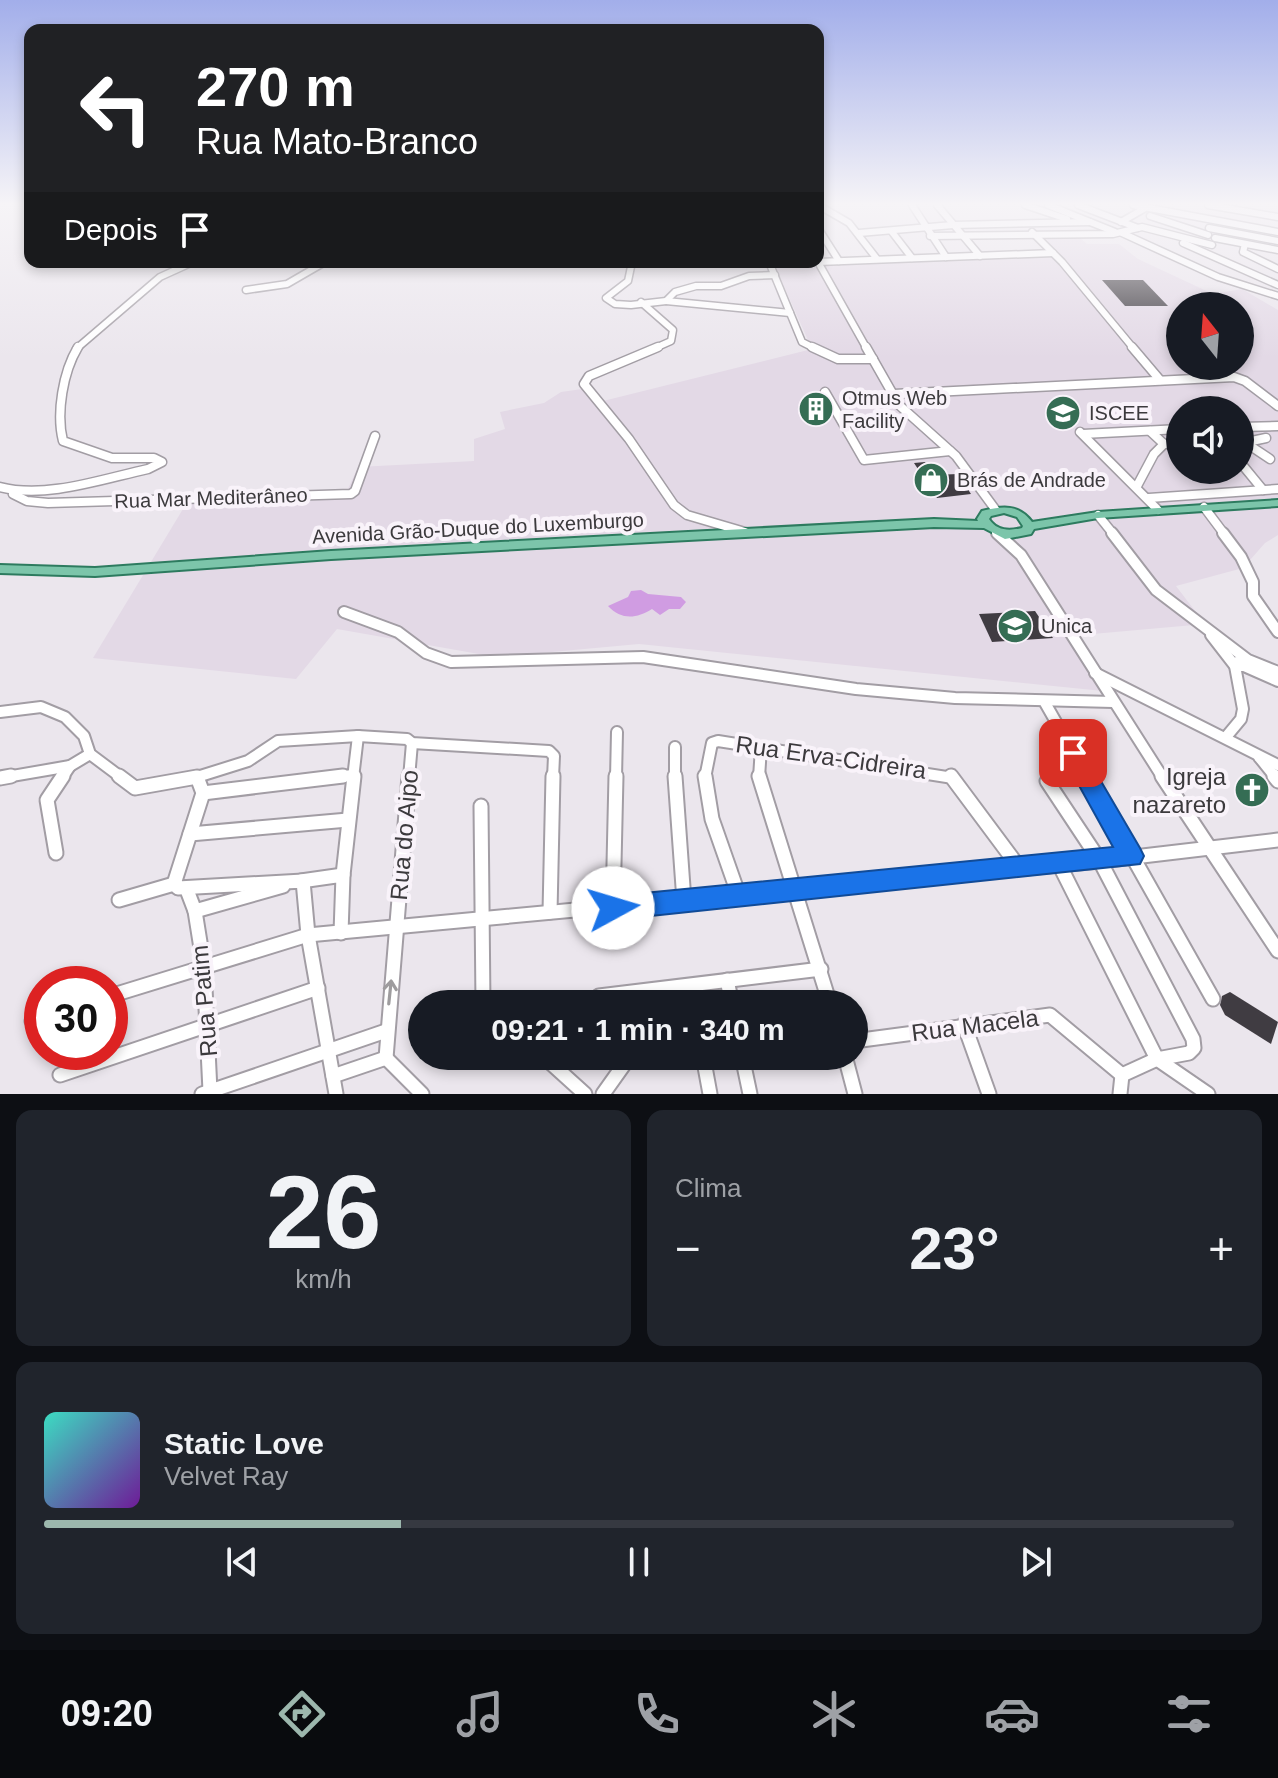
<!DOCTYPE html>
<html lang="pt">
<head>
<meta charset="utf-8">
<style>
  body { margin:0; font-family:Arial,sans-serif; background:#20242c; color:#f1f3f6; height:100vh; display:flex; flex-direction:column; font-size:30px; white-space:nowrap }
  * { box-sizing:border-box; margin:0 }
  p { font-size:26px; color:#9ea1a6 }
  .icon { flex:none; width:44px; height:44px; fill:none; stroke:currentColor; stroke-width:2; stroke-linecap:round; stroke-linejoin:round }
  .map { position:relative; height:1094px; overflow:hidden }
  .sheet { display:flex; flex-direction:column; gap:16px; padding:16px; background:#0d0f14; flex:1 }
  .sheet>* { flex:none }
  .banner { position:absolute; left:24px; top:24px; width:800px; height:244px; border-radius:16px; box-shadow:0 4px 12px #0003; background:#202124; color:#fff; overflow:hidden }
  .needle { width:52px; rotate:343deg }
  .controls { position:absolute; left:1166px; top:292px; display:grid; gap:16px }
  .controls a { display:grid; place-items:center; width:88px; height:88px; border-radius:50%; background:#171b24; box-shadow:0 4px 12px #0003; font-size:40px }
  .speed { position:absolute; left:24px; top:966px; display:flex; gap:16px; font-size:40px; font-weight:700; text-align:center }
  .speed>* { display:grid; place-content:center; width:104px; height:104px; border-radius:50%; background:#171b24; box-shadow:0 4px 12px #0003; line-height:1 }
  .speed .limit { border:12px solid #d22; background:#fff; color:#111 }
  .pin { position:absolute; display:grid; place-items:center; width:68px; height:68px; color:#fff; margin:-34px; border-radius:16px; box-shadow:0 4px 12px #0006 }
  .me { position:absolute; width:88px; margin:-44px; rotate:84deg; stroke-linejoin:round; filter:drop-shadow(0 0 6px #0008) }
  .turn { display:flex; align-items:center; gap:28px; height:168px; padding:0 40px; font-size:36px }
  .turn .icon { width:104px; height:104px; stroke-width:2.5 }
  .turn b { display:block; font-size:56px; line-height:68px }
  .then { display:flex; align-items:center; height:76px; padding:0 40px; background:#0003; gap:16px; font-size:30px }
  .big { font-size:60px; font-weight:800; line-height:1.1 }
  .sheet .widget { flex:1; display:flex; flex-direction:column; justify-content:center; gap:12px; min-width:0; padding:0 28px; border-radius:16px; background:#20242c }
  .sheet .dial { align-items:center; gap:0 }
  .dial b { font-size:104px; line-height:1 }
  .song { display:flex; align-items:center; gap:24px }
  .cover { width:96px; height:96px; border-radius:12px; background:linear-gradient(135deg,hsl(170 70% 55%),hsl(280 70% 35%)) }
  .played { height:8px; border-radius:4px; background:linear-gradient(90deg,#9cb7ad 30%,#363941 30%) }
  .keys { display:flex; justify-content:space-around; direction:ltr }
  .heat { display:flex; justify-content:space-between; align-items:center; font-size:44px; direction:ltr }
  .sheet .tiles { flex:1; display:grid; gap:16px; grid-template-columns:1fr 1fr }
  .widget:last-child { grid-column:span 2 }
  .trip { position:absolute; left:408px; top:990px; width:460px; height:80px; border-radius:40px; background:#171b24; box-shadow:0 4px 12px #0003; font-weight:800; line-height:80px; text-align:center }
  .tab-bar { display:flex; height:128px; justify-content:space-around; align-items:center; background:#090b0e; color:#9ea1a6 }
  .tab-bar .icon { width:56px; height:56px }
  .tab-bar .active { color:#9cb7ad }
  .tab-bar b { font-size:36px; color:#f1f3f6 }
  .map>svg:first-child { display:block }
</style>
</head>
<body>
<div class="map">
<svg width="1278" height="1094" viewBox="0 0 1278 1094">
  <rect width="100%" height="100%" fill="#ebe6ed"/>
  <path fill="#e3d9e6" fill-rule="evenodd" d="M1044 236H1078L1087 244H1119L1138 259 1213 294 1242 289 1278 310V535L1265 543 1243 568 1176 586 1205 624 1070 636 1103 691 639 644 496 657 337 629 296 679 93 658 192 494 347 491 358 467 474 461V439L505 429 500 412 544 403 561 392 582 389 595 403 812 349 773 262 1059 256ZM1180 306H1240V366H1180ZM1180 410H1240V470H1180Z"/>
  <path fill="#d09ce2" d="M641 590 648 594 681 597 686 602 680 609H669L660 615 652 609C636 619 621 620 608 606L628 597 631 591Z"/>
  <g fill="#403c42">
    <polygon points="1102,280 1143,280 1168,306 1125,306"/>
    <polygon points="925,462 934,475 958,474 971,494 937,498 914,463"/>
    <polygon points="1035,611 1053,638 992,642 979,614"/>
    <polygon points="1230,992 1278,1022 1271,1044 1225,1015 1220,1005 1222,996"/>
  </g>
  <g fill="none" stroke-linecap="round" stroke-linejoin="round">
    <defs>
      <g id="minor-far3">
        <polyline points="818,205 849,223 877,259"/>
        <polyline points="912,205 946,257"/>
        <polyline points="937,205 980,256"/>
        <polyline points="1025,205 1067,219"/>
        <polyline points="1048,205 1115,232"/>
        <polyline points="1078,205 1138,228"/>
        <polyline points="1133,205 1278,232"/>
        <polyline points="1208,205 1278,217"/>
        <polyline points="1150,216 1208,235"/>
        <polyline points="1121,222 1147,207"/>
        <polyline points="818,228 839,261"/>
        <polyline points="1209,228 1278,241"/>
        <polyline points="892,232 912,258"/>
        <polyline points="1032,232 1062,262 1134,349"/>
        <polyline points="859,233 953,225 1090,222"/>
        <polyline points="1122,233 1218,277 1278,296"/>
        <polyline points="930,236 1113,234 1142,227 1212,245"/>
        <polyline points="1215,238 1278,250"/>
        <polyline points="1183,243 1278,285"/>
        <polyline points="1245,244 1243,252 1278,269"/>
        <polyline points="632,262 628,281 606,298 615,304 631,305 666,301 675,292 696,286 721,286 749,276 775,275"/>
        <polyline points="769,262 802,342 816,349"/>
        <polyline points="818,262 867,349"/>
        <polyline points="818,262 1053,253"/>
        <polyline points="246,290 287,284 325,262"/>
        <polyline points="666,301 790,313"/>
        <polyline points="641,302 673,330 671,341 653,349"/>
        <polyline points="76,349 160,277 193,262"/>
      </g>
      <g id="minor-far2">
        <polyline points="658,347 589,376 584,384 629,439 674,505 687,515 745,532"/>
        <polyline points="812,347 838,359 873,359"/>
        <polyline points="866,347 899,405 956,456 995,509"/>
        <polyline points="1132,347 1160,380"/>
        <polyline points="825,392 864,460 950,451"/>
        <polyline points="894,394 1234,377 1245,381 1278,406"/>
        <polyline points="1240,427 1278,426"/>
        <polyline points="1150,431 1164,444 1180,443"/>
        <polyline points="1080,432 1158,510"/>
        <polyline points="1083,434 1180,429"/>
        <polyline points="1240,439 1270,459"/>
        <polyline points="1247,442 1266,438"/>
        <polyline points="1240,462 1263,490"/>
        <polyline points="1137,486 1154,454 1164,444"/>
        <path d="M0 487C46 499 102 479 148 469L162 462 154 458H112L63 441C56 413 63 372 78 347"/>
        <polyline points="13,494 27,501 48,503 351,494 355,491 375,436"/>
        <polyline points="1149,498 1278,489"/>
        <polyline points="1204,507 1225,535"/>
        <polyline points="1098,515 1114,535"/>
        <polyline points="997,533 999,535"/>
      </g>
      <g id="minor-far1">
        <polyline points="997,533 1021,555 1163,778"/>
        <polyline points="1112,533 1156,590 1248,660 1278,672"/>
        <polyline points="1223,533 1241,557 1253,582 1253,596 1278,632"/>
        <polyline points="344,612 398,632 426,653 451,662 643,657 856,689 955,698 1113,702"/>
        <polyline points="1211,635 1235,666 1243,709 1241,719 1226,737"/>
        <polyline points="1237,662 1235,666 1244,666 1278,681"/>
        <polyline points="1095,673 1278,765"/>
        <polyline points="1044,701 1088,778"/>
        <polyline points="0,712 41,707 65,717 84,736 90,754 122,778"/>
        <polyline points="675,747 675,778"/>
        <polyline points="1259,757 1276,778"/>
        <polyline points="197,777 248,761 278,741 358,736 407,739 412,743 549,751 554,756 553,778"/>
        <polyline points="0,778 70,766 90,754"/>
        <polyline points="62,778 70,766"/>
        <polyline points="190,778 197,778"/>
        <polyline points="326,778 353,775"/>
        <polyline points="353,778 358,736"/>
        <polyline points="409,778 412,743"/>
        <polyline points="616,778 617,732"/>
        <polyline points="705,778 712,743 718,741 953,778"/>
        <polyline points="759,778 761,747"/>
      </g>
      <g id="minor">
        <polyline points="119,776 135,788 197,777 203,793 174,884 178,888 303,881 308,935 336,1094"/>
        <polyline points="675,776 684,901"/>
        <polyline points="705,776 712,819 739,896"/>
        <polyline points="759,776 830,1004"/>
        <polyline points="951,776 1018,866"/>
        <polyline points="1087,776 1213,999"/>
        <polyline points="1162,776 1278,951"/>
        <polyline points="1274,776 1278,781"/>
        <polyline points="0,778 11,776"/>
        <polyline points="1047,781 1100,861 1193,1039 1194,1048 1189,1053 1157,1059 1122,1075 1120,1094"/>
        <polyline points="203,793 343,776"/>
        <polyline points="481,806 483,1004"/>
        <polyline points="190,834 348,820"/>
        <polyline points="56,853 47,800 63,776"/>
        <polyline points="1059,864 1157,1059 1208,1094"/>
        <polyline points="343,875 354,776"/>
        <polyline points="301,881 343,875 341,933"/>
        <polyline points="187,890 195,911 283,886"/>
        <polyline points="119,900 174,884"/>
        <polyline points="613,908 616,776"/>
        <polyline points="195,911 204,967 210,1091"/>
        <polyline points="550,912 553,776"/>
        <polyline points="727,980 732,1004"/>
        <polyline points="110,996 308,935 1100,861 1278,840"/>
        <polyline points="589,1004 599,996 821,969"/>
        <polyline points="32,1021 42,1018"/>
        <polyline points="964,1024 989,1094"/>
        <polyline points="854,1041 1050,1015 1122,1075"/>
        <polyline points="543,1056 585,1094"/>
        <polyline points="703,1056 710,1094"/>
        <polyline points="742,1056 750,1094"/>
        <polyline points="845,1056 855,1094"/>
        <polyline points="386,1058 409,776"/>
        <polyline points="386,1058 422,1094"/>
        <polyline points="60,1075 318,988"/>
        <polyline points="333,1076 386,1058"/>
        <polyline points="202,1094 386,1031"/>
        <polyline points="603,1094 630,1056"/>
      </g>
      <path id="major" d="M1278 500V506L1098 518 1034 529 1031 534 1005 539 984 528 934 527 331 559 95 576 0 573V565L95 568 331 551 934 519 978 521 977 519 982 511C1002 506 1019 504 1032 522L1098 512ZM1004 513 1017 517 1023 526 1022 528C1009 531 997 531 989 519L991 516Z"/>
    </defs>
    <use href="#minor-far3" stroke="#a29da4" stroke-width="9"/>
    <use href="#minor-far2" stroke="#a29da4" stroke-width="11"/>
    <use href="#minor-far1" stroke="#a29da4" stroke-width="14"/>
    <use href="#minor" stroke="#a29da4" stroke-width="17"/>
    <use href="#major" stroke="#2d7b5f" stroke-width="4"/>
    <use href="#minor-far3" stroke="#fff" stroke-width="6"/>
    <use href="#minor-far2" stroke="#fff" stroke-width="8"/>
    <use href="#minor-far1" stroke="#fff" stroke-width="10"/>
    <use href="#minor" stroke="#fff" stroke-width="13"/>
    <use href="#major" fill="#7cc5aa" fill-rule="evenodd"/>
  </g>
  <defs><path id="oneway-shaft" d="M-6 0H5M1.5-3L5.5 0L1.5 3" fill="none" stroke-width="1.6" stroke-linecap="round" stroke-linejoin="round" transform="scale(2)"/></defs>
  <use stroke="#9e9c9e" href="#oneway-shaft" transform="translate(390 992) rotate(-84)"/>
  <linearGradient id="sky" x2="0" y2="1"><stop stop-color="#a2aeea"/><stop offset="0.57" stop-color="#f6f4f7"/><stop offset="1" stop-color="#f6f4f7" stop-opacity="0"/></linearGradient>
  <rect width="1278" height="358" fill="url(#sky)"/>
  <polygon fill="#1a73e8" stroke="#114b97" stroke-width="2" points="1073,744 1081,747 1140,848 1144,856 1140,864 613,920 603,916 599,908 603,899 613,896 1113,847 1061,753 1065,747"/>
  <defs>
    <symbol id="building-disc" viewBox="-11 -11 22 22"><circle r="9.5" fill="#356d54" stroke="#f9f3fa"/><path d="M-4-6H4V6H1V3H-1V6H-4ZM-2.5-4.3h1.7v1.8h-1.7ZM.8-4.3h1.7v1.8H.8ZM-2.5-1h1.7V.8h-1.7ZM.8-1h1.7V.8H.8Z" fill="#fff"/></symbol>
    <symbol id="university-disc" viewBox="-11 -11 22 22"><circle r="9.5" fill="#356d54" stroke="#f9f3fa"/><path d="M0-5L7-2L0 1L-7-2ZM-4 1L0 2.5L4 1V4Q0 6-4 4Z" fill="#fff"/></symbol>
    <symbol id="shop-disc" viewBox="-11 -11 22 22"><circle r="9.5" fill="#356d54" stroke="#f9f3fa"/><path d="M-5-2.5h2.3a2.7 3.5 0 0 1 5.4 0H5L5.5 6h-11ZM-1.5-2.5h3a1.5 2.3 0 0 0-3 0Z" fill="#fff"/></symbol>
    <symbol id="church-disc" viewBox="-11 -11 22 22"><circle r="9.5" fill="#356d54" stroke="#f9f3fa"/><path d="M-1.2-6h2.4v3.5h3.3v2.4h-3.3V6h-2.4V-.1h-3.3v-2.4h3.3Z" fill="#fff"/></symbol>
  </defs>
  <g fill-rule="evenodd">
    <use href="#building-disc" x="796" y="389" width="40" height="40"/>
    <use href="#university-disc" x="1043" y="393" width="40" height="40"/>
    <use href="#shop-disc" x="911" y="460" width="40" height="40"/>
    <use href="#university-disc" x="995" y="606" width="40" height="40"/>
    <use href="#church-disc" x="1232" y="770" width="40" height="40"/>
  </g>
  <g text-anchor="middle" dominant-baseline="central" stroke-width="8" stroke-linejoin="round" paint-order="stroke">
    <g font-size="20" fill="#3c3a3d" stroke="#f9f3fa" text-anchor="start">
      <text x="842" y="398">Otmus Web<tspan x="842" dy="23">Facility</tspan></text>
      <text x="1089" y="413">ISCEE</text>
      <text x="957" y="480">Brás de Andrade</text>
      <text x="1041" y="626">Unica</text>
    </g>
    <g font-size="20" fill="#3c3a3d" stroke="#f9f3fa">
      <text transform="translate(211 498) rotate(-2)">Rua Mar Mediterâneo</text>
      <text transform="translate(478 528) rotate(-3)">Avenida Grão-Duque do Luxemburgo</text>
    </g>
    <g font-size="24" fill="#3c3a3d" stroke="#f9f3fa">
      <text transform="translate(831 757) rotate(8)">Rua Erva-Cidreira</text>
      <text transform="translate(404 835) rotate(-85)">Rua do Aipo</text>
      <text transform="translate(204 1001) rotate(-95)">Rua Patim</text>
      <text transform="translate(975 1025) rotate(-7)">Rua Macela</text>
    </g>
    <g font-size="24" fill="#3c3a3d" stroke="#f9f3fa" text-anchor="end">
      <text x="1226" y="776">Igreja<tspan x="1226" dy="28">nazareto</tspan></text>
    </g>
  </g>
</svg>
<div class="controls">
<a><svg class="needle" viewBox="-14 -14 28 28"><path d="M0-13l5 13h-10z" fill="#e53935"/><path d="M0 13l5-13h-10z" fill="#9ea1a6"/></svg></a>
<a><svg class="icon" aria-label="sound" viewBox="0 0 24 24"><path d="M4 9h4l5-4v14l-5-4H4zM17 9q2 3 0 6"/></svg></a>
</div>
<div class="speed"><div class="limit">30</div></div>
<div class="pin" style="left:1073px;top:753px;background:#d93025"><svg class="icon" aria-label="arrive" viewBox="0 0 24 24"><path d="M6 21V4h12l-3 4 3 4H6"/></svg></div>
<svg class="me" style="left:613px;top:908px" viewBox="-20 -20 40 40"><circle r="19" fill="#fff"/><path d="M0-13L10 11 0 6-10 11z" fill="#1a73e8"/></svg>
<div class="trip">09:21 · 1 min · 340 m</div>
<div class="banner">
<div class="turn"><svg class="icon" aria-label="left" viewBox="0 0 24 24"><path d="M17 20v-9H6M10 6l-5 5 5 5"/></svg><div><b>270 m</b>Rua Mato-Branco</div></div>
<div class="then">Depois<svg class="icon" aria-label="arrive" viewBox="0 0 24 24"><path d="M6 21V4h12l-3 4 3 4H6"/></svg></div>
</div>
</div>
<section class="sheet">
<div class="tiles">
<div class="widget dial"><b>26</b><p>km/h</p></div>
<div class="widget"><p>Clima</p>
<div class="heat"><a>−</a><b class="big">23°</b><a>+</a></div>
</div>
<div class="widget">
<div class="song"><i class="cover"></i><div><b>Static Love</b><p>Velvet Ray</p></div></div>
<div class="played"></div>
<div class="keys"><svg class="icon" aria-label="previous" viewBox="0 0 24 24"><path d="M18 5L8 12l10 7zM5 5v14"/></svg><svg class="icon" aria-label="pause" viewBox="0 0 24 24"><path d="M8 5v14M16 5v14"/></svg><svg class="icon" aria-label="next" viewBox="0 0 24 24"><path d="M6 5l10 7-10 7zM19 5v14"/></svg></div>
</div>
</div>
</section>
<nav class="tab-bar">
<b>09:20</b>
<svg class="icon active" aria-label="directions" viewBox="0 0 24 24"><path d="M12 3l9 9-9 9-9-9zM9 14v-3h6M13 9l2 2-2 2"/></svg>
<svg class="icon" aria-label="music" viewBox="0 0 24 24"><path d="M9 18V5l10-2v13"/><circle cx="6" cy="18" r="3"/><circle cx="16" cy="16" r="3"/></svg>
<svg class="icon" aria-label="phone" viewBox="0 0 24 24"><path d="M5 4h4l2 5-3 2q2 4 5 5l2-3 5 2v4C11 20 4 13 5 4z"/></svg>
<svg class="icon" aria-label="climate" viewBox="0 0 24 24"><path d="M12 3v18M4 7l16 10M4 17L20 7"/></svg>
<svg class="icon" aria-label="car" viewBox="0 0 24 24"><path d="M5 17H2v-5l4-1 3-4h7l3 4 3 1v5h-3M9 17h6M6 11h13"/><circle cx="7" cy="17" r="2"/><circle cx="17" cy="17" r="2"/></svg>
<svg class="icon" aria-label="filters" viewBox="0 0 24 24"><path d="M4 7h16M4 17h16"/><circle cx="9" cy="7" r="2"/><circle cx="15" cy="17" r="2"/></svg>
</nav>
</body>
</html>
